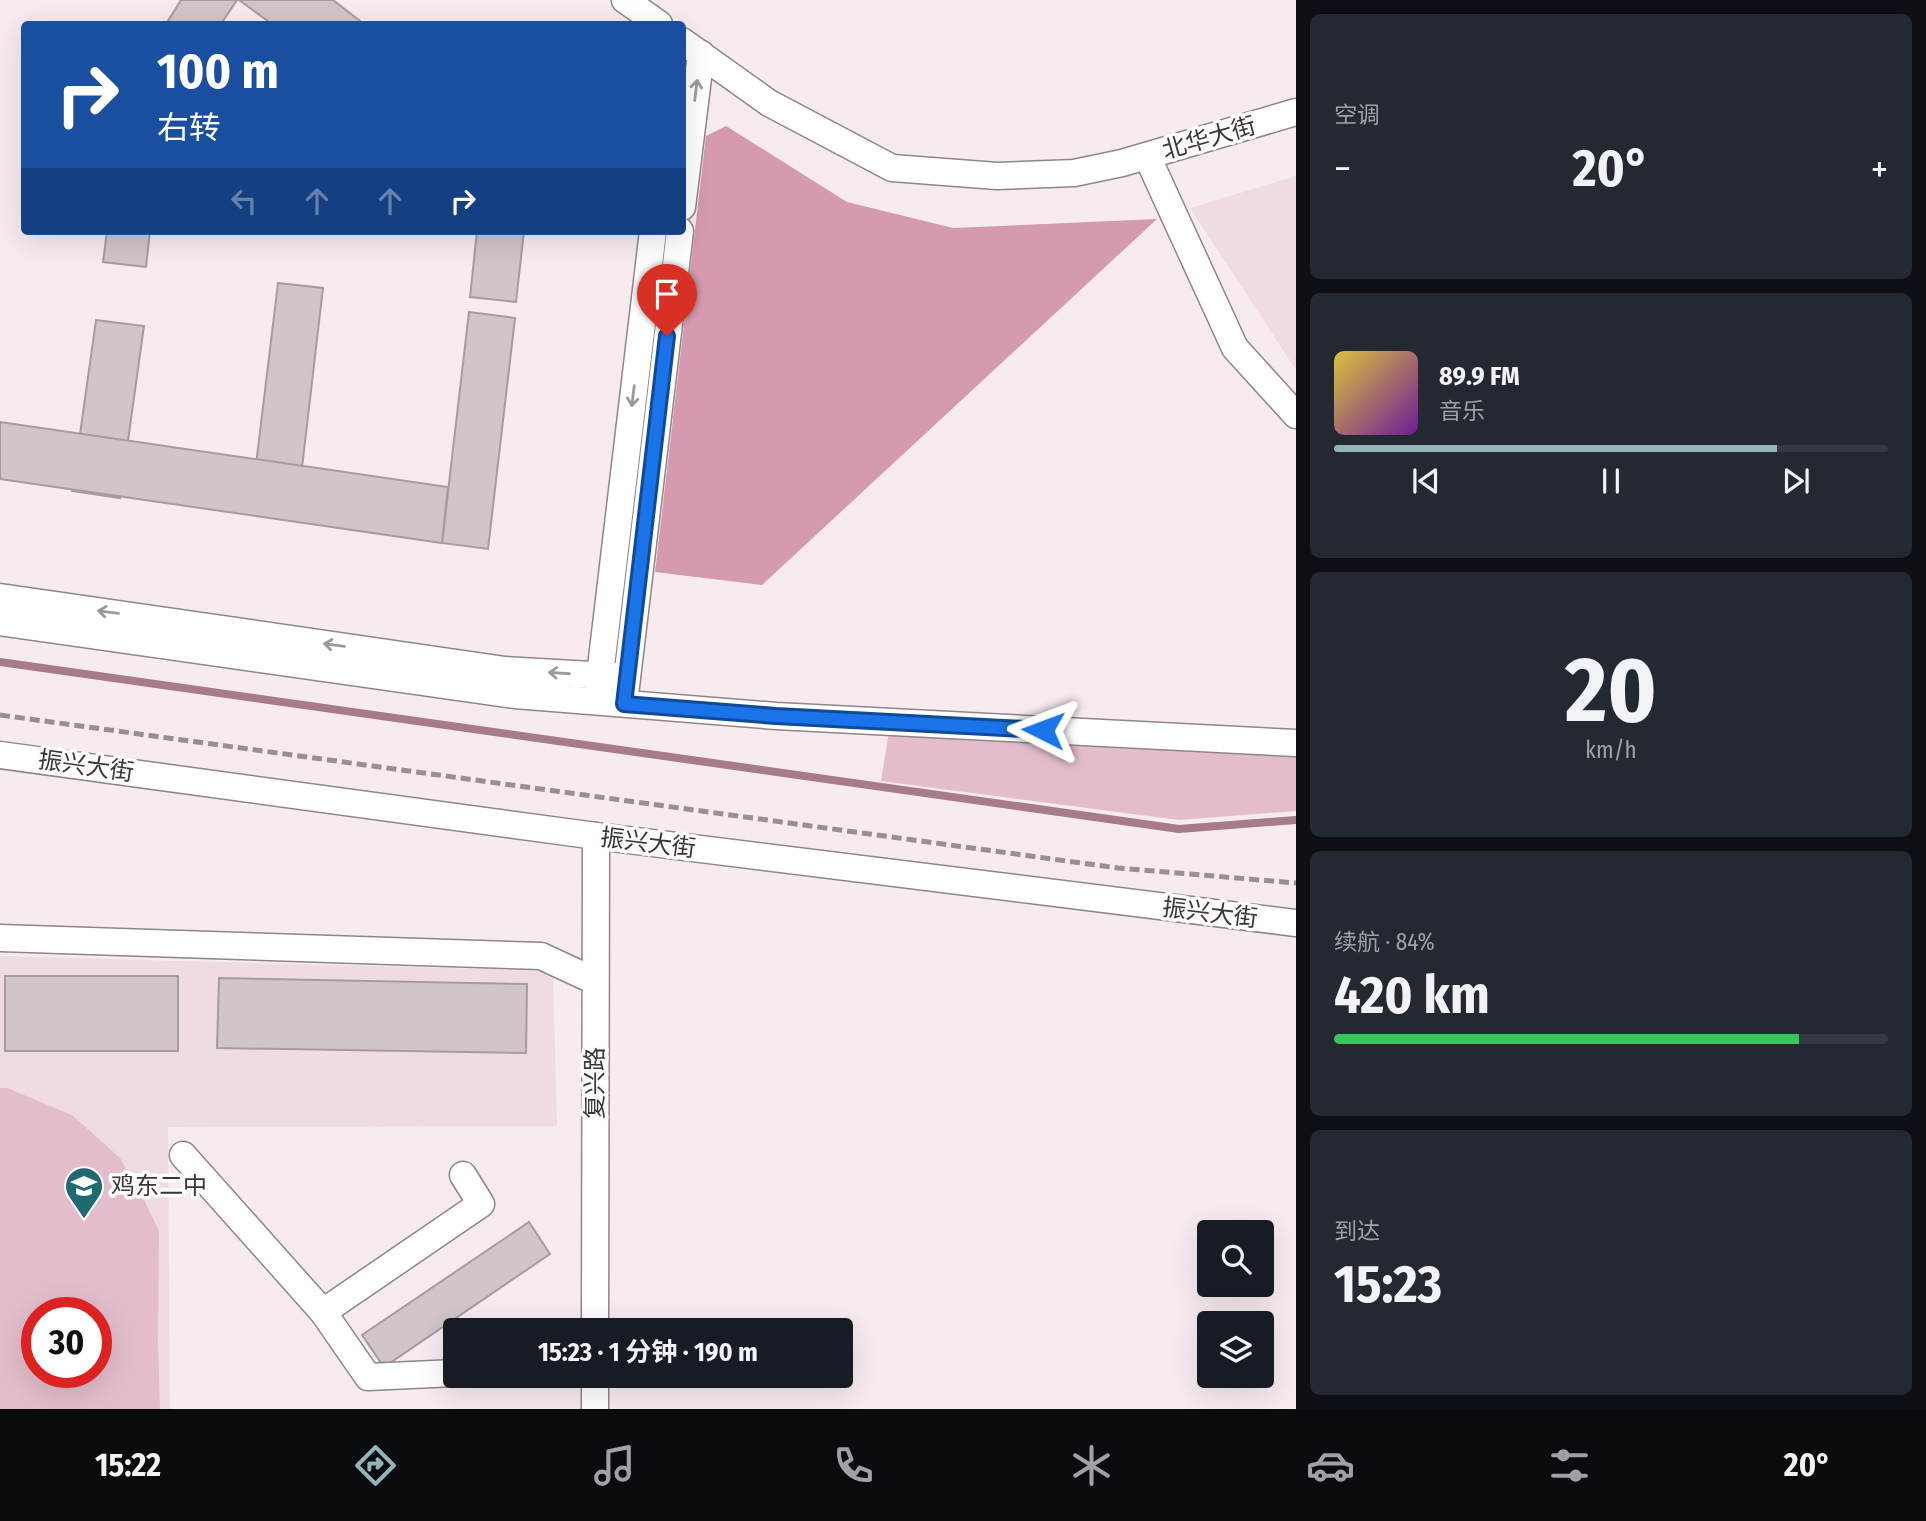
<!DOCTYPE html>
<html lang="zh">
<head>
<meta charset="utf-8">
<style>
  body { margin:0; font-family:"Fira Sans Condensed","Noto Sans SC",sans-serif; background:#242831; color:#f1f3f6; height:100vh; display:flex; flex-direction:column; font-size:26px; white-space:nowrap }
  * { box-sizing:border-box; margin:0 }
  p { font-size:23px; color:#9ea1a6 }
  .icon { flex:none; width:38px; height:38px; fill:none; stroke:currentColor; stroke-width:2; stroke-linecap:round; stroke-linejoin:round }
  .map { position:relative; flex:1; overflow:hidden }
  .drawer { display:flex; flex-direction:column; gap:14px; padding:14px; background:#0d0f14; width:630px }
  .drawer>* { flex:none }
  .top-card { position:absolute; left:21px; top:21px; width:665px; height:214px; border-radius:7px; box-shadow:0 7px 28px #0002; background:#1a4fa0; color:#fff; overflow:hidden }
  .fabs { position:absolute; left:1197px; top:1220px; display:grid; gap:14px }
  .fabs a { display:grid; place-items:center; width:77px; height:77px; border-radius:7px; background:#171b24; box-shadow:0 7px 28px #0002; font-size:35px }
  .speed { position:absolute; left:21px; top:1297px; display:flex; gap:14px; font-size:35px; font-weight:700; text-align:center }
  .speed>* { display:grid; place-content:center; width:91px; height:91px; border-radius:50%; background:#171b24; box-shadow:0 7px 28px #0002; line-height:1 }
  .speed .limit { border:10px solid #d22; background:#fff; color:#111 }
  .pin { position:absolute; display:grid; place-items:center; width:60px; height:60px; color:#fff; margin:-72px -30px; border-radius:50% 50% 50% 0; rotate:-45deg; box-shadow:0 0 7px #0007 }
  .pin .icon { rotate:45deg }
  .me { position:absolute; width:77px; margin:-38px; rotate:273deg; stroke-linejoin:round; filter:drop-shadow(0 0 5px #0008) }
  .turn { display:flex; align-items:center; gap:24px; height:147px; padding:0 21px; font-size:32px }
  .turn .icon { width:91px; height:91px; stroke-width:2.5 }
  .turn b { display:block; font-size:49px; line-height:60px }
  .lanes { display:flex; align-items:center; height:66px; padding:0 21px; background:#0003; justify-content:center; gap:35px; direction:ltr }
  .lanes .off { opacity:.35 }
  .big { font-size:52px; font-weight:700; line-height:1.1 }
  .drawer .card { flex:1; display:flex; flex-direction:column; justify-content:center; gap:10px; min-width:0; padding:0 24px; border-radius:10px; background:#242831 }
  .drawer .dial { align-items:center; gap:0 }
  .dial b { font-size:91px; line-height:1 }
  .song { display:flex; align-items:center; gap:21px }
  .cover { width:84px; height:84px; border-radius:10px; background:linear-gradient(135deg,hsl(50 70% 55%),hsl(280 70% 35%)) }
  .played { height:7px; border-radius:4px; background:linear-gradient(90deg,#92b5ba 80%,#363941 80%) }
  .keys { display:flex; justify-content:space-around; direction:ltr }
  .heat { display:flex; justify-content:space-between; align-items:center; font-size:38px; direction:ltr }
  .charge { height:10px; border-radius:5px; background:linear-gradient(90deg,#34c759 84%,#363941 0) }
  .trip { position:absolute; left:443px; top:1318px; width:410px; height:70px; border-radius:7px; background:#171b24; box-shadow:0 7px 28px #0002; font-weight:700; line-height:70px; text-align:center }
  .tab-bar { display:flex; height:112px; justify-content:space-around; align-items:center; background:#090b0e; color:#9ea1a6 }
  .tab-bar .icon { width:49px; height:49px }
  .tab-bar .current { color:#92b5ba }
  .tab-bar b { font-size:32px; color:#f1f3f6 }
  main { display:flex; flex:1; min-height:0 }
  .map>svg:first-child { display:block }
</style>
</head>
<body>
<main>
<div class="map">
<svg width="1296" height="1409" viewBox="0 0 1296 1409">
  <rect width="100%" height="100%" fill="#f7ebef"/>
  <g fill="#efdce3" fill-rule="evenodd">
    <polygon points="1296,176 1296,370 1190,208"/>
    <path d="M0 956 553 971 557 1126 168 1127 170 1409H0ZM37 1312H96V1372H37Z"/>
  </g>
  <g fill="#e3bdcc" fill-rule="evenodd">
    <polygon points="889,731 1296,755 1296,811 1179,820 881,781"/>
    <path d="M0 1088H7L72 1115 120 1158 145 1202 159 1231 158 1344 160 1409H0ZM37 1312H96V1372H37Z"/>
  </g>
  <polygon fill="#d599b0" points="726,126 847,202 953,228 1157,219 762,585 655,572 706,136"/>
  <g fill="none" stroke-linecap="round" stroke-linejoin="round">
    <polyline stroke="#a77b8c" stroke-width="8" points="0,662 1179,829 1296,820"/>
  </g>
  <g fill="#d1c5c9" stroke="#a69b9f" stroke-width="2">
    <polygon points="181,0 237,0 221,24 166,24"/>
    <polygon points="239,0 333,0 364,24 272,24"/>
    <polygon points="107,231 150,231 146,267 103,262"/>
    <polygon points="477,231 524,231 516,302 470,297"/>
    <polygon points="278,283 323,288 296,519 250,514"/>
    <polygon points="469,312 515,318 488,549 442,543"/>
    <polygon points="96,320 144,326 120,498 72,491"/>
    <polygon points="0,422 448,487 442,543 0,479"/>
    <rect x="5" y="976" width="173" height="75"/>
    <polygon points="219,978 527,984 526,1053 217,1048"/>
    <polygon points="529,1222 550,1254 384,1367 362,1335"/>
  </g>
  <g fill="none" stroke-linecap="round" stroke-linejoin="round">
    <defs>
      <g id="minor">
        <polyline points="625,0 659,24"/>
        <polyline points="682,41 769,103 892,168 997,176 1074,173 1122,163 1296,112"/>
        <polyline points="1147,156 1235,348 1296,415"/>
        <polyline points="682,207 701,54"/>
        <polyline points="0,597 505,670 627,677"/>
        <polyline points="0,622 515,695 776,716 1296,743"/>
        <polyline points="598,692 653,231"/>
        <polyline points="625,695 680,231"/>
        <polyline points="0,755 596,836 1296,923"/>
        <polyline points="0,938 541,956 595,981"/>
        <polyline points="183,1155 323,1312 368,1377 455,1373"/>
        <polyline points="323,1312 481,1204 463,1175"/>
        <polyline points="595,1330 596,836"/>
        <polyline points="595,1376 595,1409"/>
      </g>
    </defs>
    <use href="#minor" stroke="#908589" stroke-width="29"/>
    <use href="#minor" stroke="#fff" stroke-width="26"/>
    <polyline stroke="#978f92" stroke-width="5" stroke-dasharray="10 5" stroke-linecap="butt" points="0,715 1118,868 1296,883"/>
  </g>
  <defs><path id="oneway-shaft" d="M-6 0H5M1.5-3L5.5 0L1.5 3" fill="none" stroke-width="1.6" stroke-linecap="round" stroke-linejoin="round" transform="scale(1.75)"/></defs>
  <g stroke="#9d9a9c">
    <use href="#oneway-shaft" transform="translate(696 90) rotate(-83)"/>
    <use href="#oneway-shaft" transform="translate(633 396) rotate(97)"/>
    <use href="#oneway-shaft" transform="translate(108 612) rotate(-172)"/>
    <use href="#oneway-shaft" transform="translate(334 645) rotate(-172)"/>
    <use href="#oneway-shaft" transform="translate(559 673) rotate(-176)"/>
  </g>
  <g fill="none" stroke-linecap="round" stroke-linejoin="round">
    <defs>
      <polyline id="route" points="667,336 624,704 776,716 1043,730"/>
    </defs>
    <use href="#route" stroke="#114b97" stroke-width="18"/>
    <use href="#route" stroke="#1a73e8" stroke-width="12"/>
  </g>
  <defs>
    <symbol id="school-pin" viewBox="-11 -11 22 30"><path d="M0 17L-7.5 6A9.5 9.5 0 1 1 7.5 6Z" fill="#1e6a70" stroke="#fefbfc"/><path d="M0-5L7-2L0 1L-7-2ZM-4 1L0 2.5L4 1V4Q0 6-4 4Z" fill="#fff"/></symbol>
  </defs>
  <g fill-rule="evenodd">
    <use href="#school-pin" x="62" y="1164" width="44" height="60"/>
  </g>
  <g text-anchor="middle" dominant-baseline="central" stroke-width="7" stroke-linejoin="round" paint-order="stroke">
    <g font-size="24" fill="#3b3638" stroke="#fefbfc">
      <text transform="translate(1209 138) rotate(-16)">北华大街</text>
      <text transform="translate(86 766) rotate(8)">振兴大街</text>
      <text transform="translate(648 843) rotate(7)">振兴大街</text>
      <text transform="translate(1210 913) rotate(7)">振兴大街</text>
      <text transform="translate(595 1083) rotate(-90)">复兴路</text>
    </g>
    <g font-size="24" fill="#3b3638" stroke="#fefbfc" text-anchor="start">
      <text x="111" y="1186">鸡东二中</text>
    </g>
  </g>
</svg>
<div class="fabs">
<a><svg class="icon" aria-label="search" viewBox="0 0 24 24"><circle cx="10" cy="10" r="6"/><path d="M15 15l6 6"/></svg></a>
<a><svg class="icon" aria-label="layers" viewBox="0 0 24 24"><path d="M12 4l9 5-9 5-9-5zM3 14l9 5 9-5"/></svg></a>
</div>
<div class="speed"><div class="limit">30</div></div>
<div class="pin" style="left:667px;top:336px;background:#d93025"><svg class="icon" aria-label="arrive" viewBox="0 0 24 24"><path d="M6 21V4h12l-3 4 3 4H6"/></svg></div>
<svg class="me" style="left:1043px;top:730px" viewBox="-20 -20 40 40"><path d="M0-17L14 15 0 8-14 15z" fill="#1a73e8" stroke="#fff" stroke-width="4"/></svg>
<div class="trip">15:23 · 1 分钟 · 190 m</div>
<div class="top-card">
<div class="turn"><svg class="icon" aria-label="right" viewBox="0 0 24 24"><path d="M7 20v-9h11M14 6l5 5-5 5"/></svg><div><b>100 m</b>右转</div></div>
<div class="lanes"><svg class="icon off" aria-label="left" viewBox="0 0 24 24"><path d="M17 20v-9H6M10 6l-5 5 5 5"/></svg><svg class="icon off" aria-label="ahead" viewBox="0 0 24 24"><path d="M12 20V5M6 11l6-6 6 6"/></svg><svg class="icon off" aria-label="ahead" viewBox="0 0 24 24"><path d="M12 20V5M6 11l6-6 6 6"/></svg><svg class="icon" aria-label="right" viewBox="0 0 24 24"><path d="M7 20v-9h11M14 6l5 5-5 5"/></svg></div>
</div>
</div>
<section class="drawer">
<div class="card"><p>空调</p>
<div class="heat"><a>−</a><b class="big">20°</b><a>+</a></div>
</div>
<div class="card">
<div class="song"><i class="cover"></i><div><b>89.9 FM</b><p>音乐</p></div></div>
<div class="played"></div>
<div class="keys"><svg class="icon" aria-label="previous" viewBox="0 0 24 24"><path d="M18 5L8 12l10 7zM5 5v14"/></svg><svg class="icon" aria-label="pause" viewBox="0 0 24 24"><path d="M8 5v14M16 5v14"/></svg><svg class="icon" aria-label="next" viewBox="0 0 24 24"><path d="M6 5l10 7-10 7zM19 5v14"/></svg></div>
</div>
<div class="card dial"><b>20</b><p>km/h</p></div>
<div class="card"><p>续航 · 84%</p><b class="big">420 km</b><div class="charge"></div></div>
<div class="card"><p>到达</p><b class="big">15:23</b></div>
</section>
</main>
<nav class="tab-bar">
<b>15:22</b>
<svg class="icon current" aria-label="directions" viewBox="0 0 24 24"><path d="M12 3l9 9-9 9-9-9zM9 14v-3h6M13 9l2 2-2 2"/></svg>
<svg class="icon" aria-label="music" viewBox="0 0 24 24"><path d="M9 18V5l10-2v13"/><circle cx="6" cy="18" r="3"/><circle cx="16" cy="16" r="3"/></svg>
<svg class="icon" aria-label="phone" viewBox="0 0 24 24"><path d="M5 4h4l2 5-3 2q2 4 5 5l2-3 5 2v4C11 20 4 13 5 4z"/></svg>
<svg class="icon" aria-label="climate" viewBox="0 0 24 24"><path d="M12 3v18M4 7l16 10M4 17L20 7"/></svg>
<svg class="icon" aria-label="car" viewBox="0 0 24 24"><path d="M5 17H2v-5l4-1 3-4h7l3 4 3 1v5h-3M9 17h6M6 11h13"/><circle cx="7" cy="17" r="2"/><circle cx="17" cy="17" r="2"/></svg>
<svg class="icon" aria-label="filters" viewBox="0 0 24 24"><path d="M4 7h16M4 17h16"/><circle cx="9" cy="7" r="2"/><circle cx="15" cy="17" r="2"/></svg>
<b>20°</b>
</nav>
</body>
</html>
